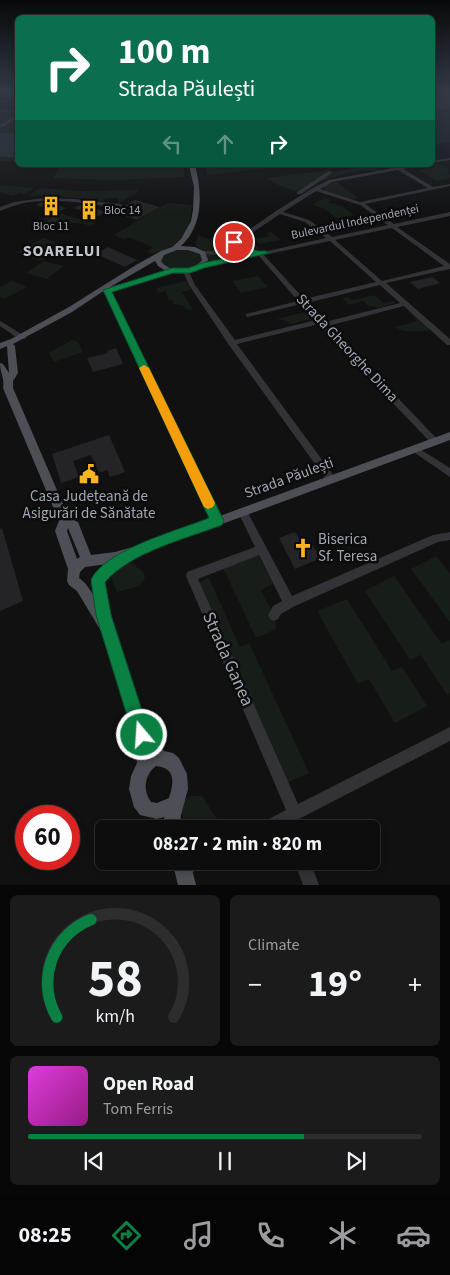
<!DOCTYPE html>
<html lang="en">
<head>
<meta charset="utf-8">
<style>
  body { margin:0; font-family:"Source Sans 3",sans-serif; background:#1b1b1c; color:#f1f3f6; height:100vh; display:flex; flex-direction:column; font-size:19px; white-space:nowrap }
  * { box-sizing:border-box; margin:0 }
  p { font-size:16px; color:#9a9c9e }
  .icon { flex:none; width:28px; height:28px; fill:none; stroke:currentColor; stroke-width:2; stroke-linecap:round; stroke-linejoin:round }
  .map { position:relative; height:885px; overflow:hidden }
  .sheet { display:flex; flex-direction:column; gap:10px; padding:10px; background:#070708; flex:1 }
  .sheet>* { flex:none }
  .hud { position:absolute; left:15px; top:15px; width:420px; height:152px; border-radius:8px; box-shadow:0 2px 8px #0003,0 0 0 1px #2d2d2e; background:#0b6e4f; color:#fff; overflow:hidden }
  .speed { position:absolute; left:15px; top:805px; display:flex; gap:10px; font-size:25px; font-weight:700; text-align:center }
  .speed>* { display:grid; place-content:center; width:65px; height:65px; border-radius:50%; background:#0d0d0e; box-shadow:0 2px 8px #0003,0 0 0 1px #2d2d2e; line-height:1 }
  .speed .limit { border:8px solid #d22; background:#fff; color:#111 }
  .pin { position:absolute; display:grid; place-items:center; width:42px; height:42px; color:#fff; margin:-21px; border:2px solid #fff; border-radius:50%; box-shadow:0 1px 5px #0007 }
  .me { position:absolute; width:55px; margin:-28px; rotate:342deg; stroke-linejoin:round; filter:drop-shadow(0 0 4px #0008) }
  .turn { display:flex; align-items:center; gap:18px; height:105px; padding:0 20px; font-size:22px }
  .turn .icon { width:65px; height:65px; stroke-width:2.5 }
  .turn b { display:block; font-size:35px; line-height:42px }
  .lanes { display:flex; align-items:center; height:48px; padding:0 20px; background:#0003; justify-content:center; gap:25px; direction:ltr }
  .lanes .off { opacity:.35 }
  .big { font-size:38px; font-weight:700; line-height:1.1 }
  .sheet .widget { flex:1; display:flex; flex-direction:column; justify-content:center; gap:8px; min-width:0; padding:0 18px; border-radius:8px; background:#1b1b1c }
  .sheet .dial { align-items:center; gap:0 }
  .dial svg { height:130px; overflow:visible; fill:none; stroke:#2d2d2e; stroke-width:7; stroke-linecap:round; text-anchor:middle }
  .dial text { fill:#f1f3f6; stroke:none }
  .song { display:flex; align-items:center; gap:15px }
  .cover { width:60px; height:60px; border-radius:8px; background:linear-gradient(135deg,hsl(300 70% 55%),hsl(310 70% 35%)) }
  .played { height:5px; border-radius:2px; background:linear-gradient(90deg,#0b8043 70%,#2d2d2e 70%) }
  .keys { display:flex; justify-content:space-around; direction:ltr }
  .heat { display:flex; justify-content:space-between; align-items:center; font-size:28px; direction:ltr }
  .sheet .tiles { flex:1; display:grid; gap:10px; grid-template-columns:1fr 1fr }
  .widget:last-child { grid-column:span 2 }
  .trip { position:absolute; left:95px; top:820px; width:285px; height:50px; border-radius:8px; background:#0d0d0e; box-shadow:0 2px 8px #0003,0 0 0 1px #2d2d2e; font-weight:700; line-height:50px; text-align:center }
  .menu { display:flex; height:80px; justify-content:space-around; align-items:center; background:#050506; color:#9a9c9e }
  .menu .icon { width:35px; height:35px }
  .menu .selected { color:#0b8043 }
  .menu b { font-size:22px; color:#f1f3f6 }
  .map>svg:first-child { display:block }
</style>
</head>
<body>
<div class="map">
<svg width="450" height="885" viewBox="0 0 450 885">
  <rect width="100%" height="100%" fill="#111112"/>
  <g fill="#171d18">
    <polygon points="433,90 450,90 450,142 433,145"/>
    <polygon points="0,115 17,116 17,161 0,161"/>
    <polygon points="438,163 450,170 447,173 450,174 450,178 437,181 418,170 435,167 433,164"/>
    <polygon points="61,165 184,165 184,177 113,180 53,178"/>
    <polygon points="204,165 291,165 207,175"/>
    <path d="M371 165 381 170 371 171 368 170C343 174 318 179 297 191L280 186 267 178 329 170 331 172Z"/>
    <polygon points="335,181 358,198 352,199 325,191 323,186"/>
    <polygon points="0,185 34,188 23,195 20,193 11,196 0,192"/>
    <polygon points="39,188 80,191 138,190 137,193 119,203 117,202 119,198 106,198 103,201 48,195 29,196"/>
    <polygon points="323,198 331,200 328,202 341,206 354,215 336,218 325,209 313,205"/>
    <path d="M167 203 192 205C189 235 183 243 153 254L147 252 153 247 128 237 124 239 114 235Z"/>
    <path d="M54 212 96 223 90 226C63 216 64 235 41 230L61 220C54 215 46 221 38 225L32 223Z"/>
    <polygon points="271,232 281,240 259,244 254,239 247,240 252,246 256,245 260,249 256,250 236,242 249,233 255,239 269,236 266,233"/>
    <polygon points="198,235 249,253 203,252 195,245"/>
    <polygon points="43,238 67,246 41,261 17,252"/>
    <polygon points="180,247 204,254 257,254 204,265 207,260 206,255 206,258 190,271 169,270 158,259 159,257"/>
    <polygon points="44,261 64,266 47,279 26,273"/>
    <polygon points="258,276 268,287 241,293 232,281"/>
    <polygon points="12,281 27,287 4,299 0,297 0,287"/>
    <polygon points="186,281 191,290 182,292 193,309 188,310 182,305 174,304 172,300 166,300 169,299 165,291 158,293 156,288"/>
    <polygon points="374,295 383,303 393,301 396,303 377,308 375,306 369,307 363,301 349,305 342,298 349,297 352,300"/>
    <polygon points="309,311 316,318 289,324 287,321 276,319"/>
    <path d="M408 311H412L433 330C420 331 405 334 395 327L418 321Z"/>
    <polygon points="72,340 78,342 83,352 54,362 49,353"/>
    <polygon points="256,551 273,584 261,590 274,615 276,629 256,638 221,564"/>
    <polygon points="436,556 450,573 450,622 411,569"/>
    <polygon points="129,562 143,571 145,578 139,586 117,592 110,575"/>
    <polygon points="394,576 442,644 450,640 450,693 447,695 421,655 410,660 365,591"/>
    <polygon points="209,578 240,647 249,643 309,773 282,785 195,584"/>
    <polygon points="347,599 392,671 402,667 427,706 395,723 369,679 358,684 317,611"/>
    <polygon points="190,796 202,796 222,827 191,829 185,823 179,805"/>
  </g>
  <g fill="#272f36">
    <polygon points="433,90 450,90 450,108 433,112"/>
    <rect x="0" y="133" width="17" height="24"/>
  </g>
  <g fill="#242426">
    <polygon points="135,200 160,207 137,220 113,212"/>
    <polygon points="40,203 51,203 66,208 58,212 36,205"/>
    <polygon points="81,205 85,205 106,212 98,216 74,208"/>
    <polygon points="54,217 61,220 41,230 33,227"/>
    <polygon points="229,226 241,228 223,238 214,235"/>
    <polygon points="108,247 137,260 125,267 96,254"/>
    <polygon points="432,277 440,283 418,289 410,282"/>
    <polygon points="116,348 123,364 93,372 87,358 108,353 107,351"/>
    <polygon points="109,435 125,472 110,477 107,470 99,473 91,455 73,461 79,477 61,483 52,454"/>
    <polygon points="2,528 23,601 0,611 0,529"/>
    <polygon points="295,532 303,544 310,542 321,558 295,569 279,538"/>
  </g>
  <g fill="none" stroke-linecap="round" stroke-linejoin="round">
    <g fill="#323237" fill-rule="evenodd">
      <polygon points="0,95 18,96 18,98 0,97"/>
      <polygon points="0,110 15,110 17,111 0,112"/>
      <polygon points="450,158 450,160 432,163 432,161"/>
      <path d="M409 165H418L403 169 433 187 450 184V186L365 204 394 224 450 212V216L397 227 450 264V269L386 283 450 339V345H447L404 306 328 326 367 368 376 375 438 440 439 442 438 444H432L370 379 361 372 319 324 237 344 334 476 336 479 334 482 331 483 328 482 229 345 189 285 183 271 188 270 195 285 235 340 316 320 301 304 248 317 246 316V314L298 301 259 256 202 268 199 266 251 254 233 246 231 242 276 211 313 188 329 180ZM398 170 428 188 360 202 320 189 332 182ZM316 191 360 205 388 225 332 237 309 220 283 212ZM280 214 305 222 326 238 258 253 238 244 237 243ZM392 228 444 266 382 281 335 240ZM330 241 376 282 304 299 264 255ZM380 285 400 303 325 322 307 303Z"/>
      <polygon points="329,171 333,172 301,194 297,194 297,192"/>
      <path d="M44 198 74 199 120 204 123 206 120 208C90 204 60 198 30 202 20 203 10 207 0 211V207L14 202Z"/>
      <polygon points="203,251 240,252 243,254 240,256 201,254 200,253"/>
      <polygon points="107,288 110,290 222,521 221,524 217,525 213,524 212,521 104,290"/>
      <polygon points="0,321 2,322 26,337 25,339 19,339 0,326"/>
      <polygon points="415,446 450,468 450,477 412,451 411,449 412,447"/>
      <polygon points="243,508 246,509 292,596 433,535 450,532 450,540 438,542 293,607 281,614 278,619 274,621 270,619 268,615 273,606 282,601 259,555 198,579 298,804 450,727 450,741 295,821 297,829 283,829 282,828 257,829 259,824 286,810 186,576 187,572 255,547 238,512 240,509"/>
      <polygon points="183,861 208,861 205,866 183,877 178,874 175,869 178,864"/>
      <polygon points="294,861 310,861 319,885 303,885"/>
    </g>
    <g fill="#4e4f56" fill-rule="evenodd">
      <path d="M189 165H195C202 192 204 225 181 246L195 247 205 252 208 260C200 272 188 275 174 273L108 293 102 292 72 312 13 344 15 346 18 373 13 381V388L69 518 78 522 91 555 115 552 143 544 450 432V440L130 558 128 563 104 580 114 627 146 730 164 751 173 753 179 758 187 774 188 789 181 815 180 829H164V817L157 819 140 815 134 807 129 789 131 776 137 763 134 741 122 695 104 636 77 591 69 585 67 581 68 569 55 531 59 521 3 388C5 379 0 373 0 363L3 364 9 373 7 346 0 349V343L11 339 69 307 136 265 161 251 172 247 181 239 191 221 193 210 194 187ZM177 250H188L200 254 202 260C193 272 170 274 161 261L164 255ZM155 261 158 266 166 271 110 287ZM68 528 80 557 77 559 67 531ZM108 564 97 572 92 580 95 597 85 583 79 578 80 572 85 567ZM156 766C176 768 174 782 169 798L157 803 151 802C142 790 145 774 156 766Z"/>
      <polygon points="172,861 190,861 196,885 178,885"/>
    </g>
    <defs>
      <polyline id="rail" points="0,127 18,116"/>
    </defs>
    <use href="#rail" stroke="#45464c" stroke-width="2"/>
    <use href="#rail" stroke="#0c0c0d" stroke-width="1" stroke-dasharray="3" stroke-linecap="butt"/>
  </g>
  <linearGradient id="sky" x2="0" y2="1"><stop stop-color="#09090a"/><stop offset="0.42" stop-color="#323844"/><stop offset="1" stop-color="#323844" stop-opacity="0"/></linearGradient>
  <rect width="450" height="214" fill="url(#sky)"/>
  <path fill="#0b8043" stroke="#07532c" d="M234 240 257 251H266L269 253 204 268 190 273H173L112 292 224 521 222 525C185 539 131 552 105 582L111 615 150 735 148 741 142 744 136 741 133 735 96 615 91 580C104 550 179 530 209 518L103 290 172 268H189L202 263 250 254 233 247 230 242Z"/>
  <polygon fill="#f59e0b" points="144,365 149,368 215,503 213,507 208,509 204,507 202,503 139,368"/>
  <defs>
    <symbol id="building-bare" viewBox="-9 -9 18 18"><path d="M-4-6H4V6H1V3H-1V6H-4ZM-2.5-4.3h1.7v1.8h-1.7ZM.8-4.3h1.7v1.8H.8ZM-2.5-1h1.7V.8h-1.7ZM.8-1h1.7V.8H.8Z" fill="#f8b423" stroke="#0c0c0d" stroke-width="2.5" paint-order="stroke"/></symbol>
    <symbol id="civic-bare" viewBox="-9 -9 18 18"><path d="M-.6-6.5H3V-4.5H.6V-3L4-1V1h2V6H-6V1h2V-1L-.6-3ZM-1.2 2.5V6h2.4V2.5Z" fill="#f8b423" stroke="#0c0c0d" stroke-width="2.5" paint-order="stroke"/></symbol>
    <symbol id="church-bare" viewBox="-9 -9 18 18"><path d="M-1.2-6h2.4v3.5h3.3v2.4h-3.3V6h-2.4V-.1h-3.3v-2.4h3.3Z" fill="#f8b423" stroke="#0c0c0d" stroke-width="2.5" paint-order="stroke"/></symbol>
  </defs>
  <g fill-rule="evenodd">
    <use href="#building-bare" x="37" y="192" width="28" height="28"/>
    <use href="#building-bare" x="75" y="196" width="28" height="28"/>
    <use href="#civic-bare" x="75" y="460" width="28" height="28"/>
    <use href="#church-bare" x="289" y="534" width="28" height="28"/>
  </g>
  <g text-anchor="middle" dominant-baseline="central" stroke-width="5" stroke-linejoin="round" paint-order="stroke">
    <g font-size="12" fill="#a1a7b4" stroke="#0c0c0d" text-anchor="start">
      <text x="104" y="210">Bloc 14</text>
      <text x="51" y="226" text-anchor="middle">Bloc 11</text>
    </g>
    <g font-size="12" fill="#a1a7b4" stroke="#0c0c0d">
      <text transform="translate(355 222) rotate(-12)">Bulevardul Independenței</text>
    </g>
    <g font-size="15" fill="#a1a7b4" stroke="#0c0c0d">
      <text transform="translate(347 348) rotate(47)">Strada Gheorghe Dima</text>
      <text transform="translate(289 478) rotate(-20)">Strada Păulești</text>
    </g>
    <g font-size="15" fill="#a1a7b4" stroke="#0c0c0d">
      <text x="89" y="496">Casa Județeană de<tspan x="89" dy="17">Asigurări de Sănătate</tspan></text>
      <text x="318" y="539" text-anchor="start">Biserica<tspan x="318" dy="17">Sf. Teresa</tspan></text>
    </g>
    <g font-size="16" font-weight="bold" letter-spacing="1" fill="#c3c6d0" stroke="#0c0c0d">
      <text x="62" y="251">SOARELUI</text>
    </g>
    <g font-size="18" fill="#a1a7b4" stroke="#0c0c0d">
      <text transform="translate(228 659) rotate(66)">Strada Ganea</text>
    </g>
  </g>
</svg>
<div class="speed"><div class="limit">60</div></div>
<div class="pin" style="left:234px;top:242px;background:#d93025"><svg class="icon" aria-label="arrive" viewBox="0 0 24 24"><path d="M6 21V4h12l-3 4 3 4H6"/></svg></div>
<svg class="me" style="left:142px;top:735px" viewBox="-20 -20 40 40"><circle r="17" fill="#0b8043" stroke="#fff" stroke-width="3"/><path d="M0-11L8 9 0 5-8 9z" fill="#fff"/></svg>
<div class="trip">08:27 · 2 min · 820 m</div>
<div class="hud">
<div class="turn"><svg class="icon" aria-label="right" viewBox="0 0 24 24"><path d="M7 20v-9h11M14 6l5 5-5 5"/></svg><div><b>100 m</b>Strada Păulești</div></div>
<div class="lanes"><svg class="icon off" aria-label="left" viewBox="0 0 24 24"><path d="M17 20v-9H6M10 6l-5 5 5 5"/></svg><svg class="icon off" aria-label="ahead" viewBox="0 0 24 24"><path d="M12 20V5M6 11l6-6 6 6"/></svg><svg class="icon" aria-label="right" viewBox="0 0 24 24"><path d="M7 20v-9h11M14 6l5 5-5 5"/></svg></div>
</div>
</div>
<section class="sheet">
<div class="tiles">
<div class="widget dial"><svg viewBox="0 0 100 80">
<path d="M14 69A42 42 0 1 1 86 69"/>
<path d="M14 69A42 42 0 0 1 35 9" stroke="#0b8043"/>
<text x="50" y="56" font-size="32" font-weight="700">58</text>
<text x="50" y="72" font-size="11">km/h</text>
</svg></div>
<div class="widget"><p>Climate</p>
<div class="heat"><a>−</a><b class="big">19°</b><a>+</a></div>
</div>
<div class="widget">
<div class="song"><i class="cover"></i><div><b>Open Road</b><p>Tom Ferris</p></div></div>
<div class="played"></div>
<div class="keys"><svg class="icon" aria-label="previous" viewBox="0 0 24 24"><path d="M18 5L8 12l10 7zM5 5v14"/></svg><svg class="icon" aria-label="pause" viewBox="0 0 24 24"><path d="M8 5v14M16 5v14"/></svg><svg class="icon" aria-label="next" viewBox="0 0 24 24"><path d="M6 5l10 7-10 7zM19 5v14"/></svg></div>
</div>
</div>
</section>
<nav class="menu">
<b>08:25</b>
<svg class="icon selected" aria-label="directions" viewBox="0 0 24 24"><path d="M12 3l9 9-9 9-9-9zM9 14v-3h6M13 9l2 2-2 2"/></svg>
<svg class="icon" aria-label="music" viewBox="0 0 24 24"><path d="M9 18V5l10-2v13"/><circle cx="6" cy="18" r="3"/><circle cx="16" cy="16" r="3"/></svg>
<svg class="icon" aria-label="phone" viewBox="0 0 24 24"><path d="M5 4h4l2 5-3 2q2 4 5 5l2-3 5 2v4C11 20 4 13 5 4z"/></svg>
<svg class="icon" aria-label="climate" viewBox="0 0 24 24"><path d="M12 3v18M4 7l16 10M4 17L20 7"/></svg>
<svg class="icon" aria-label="car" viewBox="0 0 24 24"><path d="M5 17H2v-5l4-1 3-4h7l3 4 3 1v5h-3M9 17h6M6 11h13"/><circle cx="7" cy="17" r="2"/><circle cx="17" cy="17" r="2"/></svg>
</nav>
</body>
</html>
